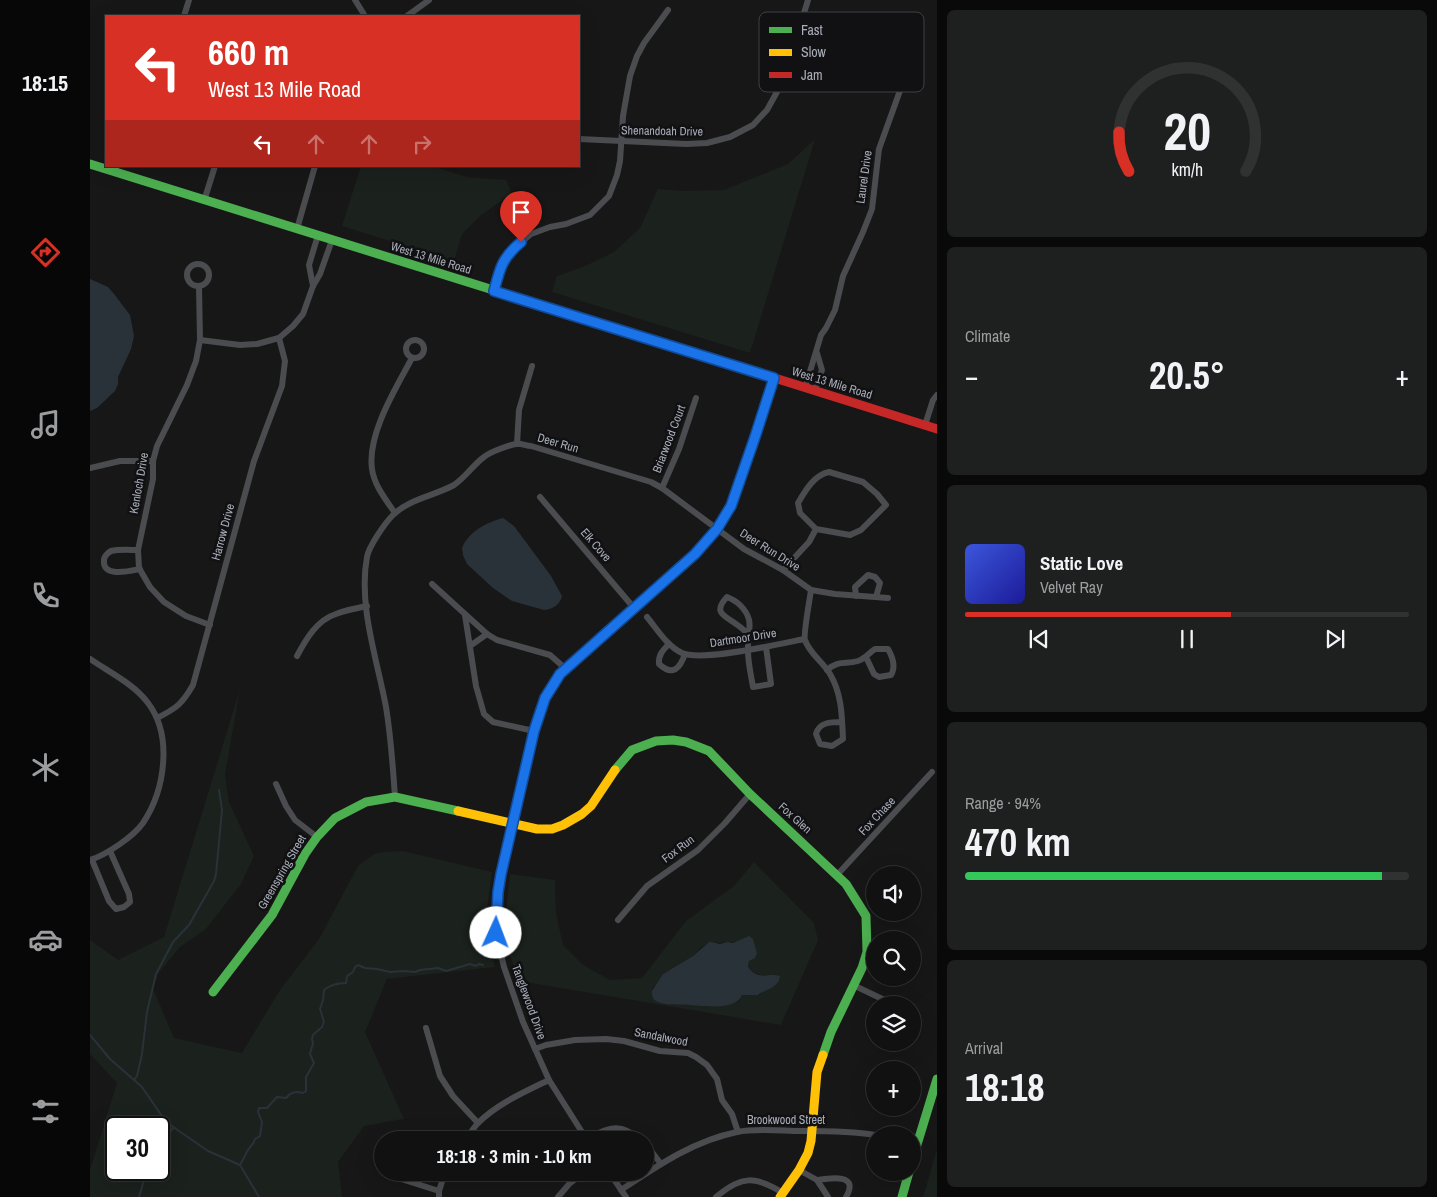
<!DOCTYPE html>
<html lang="en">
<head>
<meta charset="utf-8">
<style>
  body { margin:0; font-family:"Archivo Narrow",sans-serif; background:#1e1f1f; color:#f1f3f6; height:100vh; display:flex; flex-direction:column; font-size:19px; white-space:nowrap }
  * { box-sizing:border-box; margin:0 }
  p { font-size:16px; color:#9c9d9f }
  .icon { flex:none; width:28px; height:28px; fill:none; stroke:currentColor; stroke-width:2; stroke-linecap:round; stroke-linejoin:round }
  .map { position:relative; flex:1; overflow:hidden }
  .panel { display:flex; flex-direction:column; gap:10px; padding:10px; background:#090909; width:500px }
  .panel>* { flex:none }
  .banner { position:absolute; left:15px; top:15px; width:475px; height:152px; border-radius:0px; box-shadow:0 5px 20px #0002,0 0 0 1px #303131; background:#d93025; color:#fff; overflow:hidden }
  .fabs { position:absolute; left:776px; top:866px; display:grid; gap:10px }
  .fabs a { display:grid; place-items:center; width:55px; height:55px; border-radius:50%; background:#111; box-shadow:0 5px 20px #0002,0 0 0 1px #303131; font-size:25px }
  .speed { position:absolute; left:15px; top:1116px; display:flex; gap:10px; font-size:25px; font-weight:700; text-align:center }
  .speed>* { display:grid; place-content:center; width:65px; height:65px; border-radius:50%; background:#111; box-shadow:0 5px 20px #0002,0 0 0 1px #303131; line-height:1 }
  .speed .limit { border:2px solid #111; border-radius:8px; background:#fff; color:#111 }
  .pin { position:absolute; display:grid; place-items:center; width:42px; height:42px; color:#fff; margin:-51px -21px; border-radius:50% 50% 50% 0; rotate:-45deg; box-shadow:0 0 5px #0007 }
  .pin .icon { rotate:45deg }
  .me { position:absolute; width:55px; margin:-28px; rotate:2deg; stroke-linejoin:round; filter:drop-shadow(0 0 4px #0008) }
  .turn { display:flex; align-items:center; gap:18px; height:105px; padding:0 20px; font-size:22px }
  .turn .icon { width:65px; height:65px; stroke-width:2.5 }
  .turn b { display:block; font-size:35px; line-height:42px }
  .lanes { display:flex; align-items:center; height:48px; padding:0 20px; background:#0003; justify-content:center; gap:25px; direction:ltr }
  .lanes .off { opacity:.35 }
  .big { font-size:38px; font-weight:700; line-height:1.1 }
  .panel .tile { flex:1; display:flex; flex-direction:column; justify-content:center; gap:8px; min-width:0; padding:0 18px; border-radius:8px; background:#1e1f1f }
  .panel .dial { align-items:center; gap:0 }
  .dial svg { height:130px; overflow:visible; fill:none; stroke:#303131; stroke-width:7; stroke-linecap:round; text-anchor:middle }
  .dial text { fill:#f1f3f6; stroke:none }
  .song { display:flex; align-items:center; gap:15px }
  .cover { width:60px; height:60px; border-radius:8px; background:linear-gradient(135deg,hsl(230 70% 55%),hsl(240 70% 35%)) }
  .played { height:5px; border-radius:2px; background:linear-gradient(90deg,#d93025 60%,#303131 60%) }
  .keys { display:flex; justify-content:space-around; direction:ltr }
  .heat { display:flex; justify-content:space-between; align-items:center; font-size:28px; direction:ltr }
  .charge { height:8px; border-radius:4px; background:linear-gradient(90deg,#34c759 94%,#303131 0) }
  .trip { position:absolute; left:284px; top:1131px; width:280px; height:50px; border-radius:25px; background:#111; box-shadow:0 5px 20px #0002,0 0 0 1px #303131; font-weight:700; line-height:50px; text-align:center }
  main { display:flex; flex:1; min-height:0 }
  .tabs { display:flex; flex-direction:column; width:90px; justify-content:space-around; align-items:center; background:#070707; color:#9c9d9f }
  .tabs .icon { width:35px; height:35px }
  .tabs .selected { color:#d93025 }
  .tabs b { font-size:22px; color:#f1f3f6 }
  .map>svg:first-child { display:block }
</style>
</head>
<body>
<main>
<nav class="tabs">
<b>18:15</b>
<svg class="icon selected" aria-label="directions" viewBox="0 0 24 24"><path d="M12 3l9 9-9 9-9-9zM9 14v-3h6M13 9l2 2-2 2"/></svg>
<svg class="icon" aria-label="music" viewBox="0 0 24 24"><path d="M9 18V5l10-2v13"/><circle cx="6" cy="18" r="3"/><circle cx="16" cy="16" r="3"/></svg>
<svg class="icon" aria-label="phone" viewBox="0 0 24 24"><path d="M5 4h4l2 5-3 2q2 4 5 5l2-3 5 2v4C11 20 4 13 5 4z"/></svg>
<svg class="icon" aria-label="climate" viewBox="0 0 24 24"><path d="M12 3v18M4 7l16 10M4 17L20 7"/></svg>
<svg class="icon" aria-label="car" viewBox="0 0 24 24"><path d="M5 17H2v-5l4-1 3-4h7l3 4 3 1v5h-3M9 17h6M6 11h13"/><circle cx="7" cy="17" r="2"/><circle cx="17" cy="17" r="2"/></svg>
<svg class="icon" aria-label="filters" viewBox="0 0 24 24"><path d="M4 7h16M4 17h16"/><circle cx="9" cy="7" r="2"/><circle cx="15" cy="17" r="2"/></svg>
</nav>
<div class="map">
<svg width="847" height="1197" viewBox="0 0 847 1197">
  <rect width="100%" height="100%" fill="#171717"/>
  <g fill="#1b211c" fill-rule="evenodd">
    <polygon points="725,139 660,353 462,292 467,276 493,267 524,252 550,228 568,189 593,191 634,190 698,164"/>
    <polygon points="271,166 342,166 377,177 416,180 422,193 390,216 372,234 364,261 252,226"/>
    <path d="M150 689 135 775 139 802 164 856 151 884 116 929 90 947 68 974 63 989 84 1038 152 1053 190 990 229 939 268 866 284 854 293 852 313 851 402 872 396 916 399 948 405 967 297 979 275 1032 314 1119 274 1126 248 1162 252 1197H0V1170L27 1083 0 1054V940L28 960 74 937ZM26 1128H69V1170H26Z"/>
    <path d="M664 862 724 923 728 940 691 1025 429 981 418 949 416 913 420 874 465 880 466 913 473 945 493 965 520 980 552 978 596 921 644 886ZM654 938 663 939C666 951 670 955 659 961L658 967C666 976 675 977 687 975L678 990 673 991 670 995H652L648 1002C616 1014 591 1001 562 989L566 985 573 974 603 956 611 947 621 942C631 944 630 942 638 942 647 942 644 944 654 938Z"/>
    <polygon points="847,1149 847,1197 833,1197"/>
  </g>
  <g fill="#2a3239">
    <polygon points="0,279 18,287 24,294 40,315 44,336 41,349 28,377 28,384 25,391 7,408 0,411"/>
    <path d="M413 518 424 526 461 576 472 596C470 605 463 609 454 610L422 601 403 588 377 564 373 555 372 548C378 532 397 522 413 518Z"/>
    <path d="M659 936 663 939 667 953 665 958 659 961 658 967C670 982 678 972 690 976 689 988 676 989 668 995H652C646 1011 615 1006 601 1005 592 1004 574 1006 566 1001 562 999 562 995 562 991L573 974 603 956 619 942H621L630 944 637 942 643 943Z"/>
  </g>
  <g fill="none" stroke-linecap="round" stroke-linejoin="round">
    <g stroke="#2a3239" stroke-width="2">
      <polyline points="0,1035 20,1059 52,1087 76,1122 118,1151 150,1165 169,1197"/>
      <polyline points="44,1080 47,1076 52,1054 57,1012 66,974 83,942 99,925 124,881 126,874 132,810 129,790"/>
      <polyline points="69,1146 79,1134 83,1128"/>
      <path d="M150 1165C153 1160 155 1155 158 1150 161 1145 164 1144 165 1139L170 1136 172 1122 168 1112 169 1108H177L187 1097 196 1098C201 1092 205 1091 213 1093L216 1091V1077L224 1063 220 1054 223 1043 222 1039 223 1035 232 1027 234 1022 230 1009 233 1000 234 990C241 984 248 983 256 983L257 976 263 972 265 967 268 965 275 968 287 969 300 972 314 971 325 972 330 970 348 968 356 971 380 964 386 966 389 964 393 965"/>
      <polyline points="49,1197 54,1180 59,1170"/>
    </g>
    <g stroke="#4b4c50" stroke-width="6">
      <polyline points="265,0 275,16"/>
      <polyline points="94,16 99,0"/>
      <polyline points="317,16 339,0"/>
      <polyline points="489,139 596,144 617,143 640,137 663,125 677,110 693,81 718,0"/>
      <polyline points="114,201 125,166"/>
      <polyline points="207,229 225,166"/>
      <circle cx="108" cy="275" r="11"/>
      <polyline points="109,286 110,340 106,361 97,385 67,446 63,461 63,479 48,550 49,568 60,587 74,602 96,616 120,625"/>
      <polyline points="223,286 219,265 228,235"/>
      <polyline points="404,291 411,264 422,250 441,234 460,227 476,224 500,215 519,196 527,175 530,161 533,116 540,76 547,56 554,43 578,10"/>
      <polyline points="110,340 150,345 167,344 189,338 203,326 213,314 223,286 230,274 242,240"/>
      <circle cx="325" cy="349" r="9"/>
      <polyline points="715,388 731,335 736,328 745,310 753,276 773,232 782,209 789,149 821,60"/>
      <polyline points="725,390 732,370 727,353"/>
      <polyline points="835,425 843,400 847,395"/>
      <polyline points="427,444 429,410 442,366"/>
      <polyline points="0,468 30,461 63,461"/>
      <polyline points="572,488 589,449 606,398"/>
      <polyline points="450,497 544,608"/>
      <path d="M305 513C296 500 284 485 282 469 277 434 306 388 322 358"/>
      <path d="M48 550C40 550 29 549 21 551 17 553 14 557 14 560 12 578 40 571 50 569"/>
      <path d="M693 570 719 542 726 529 760 535 771 530 796 505 787 494 773 482 739 472C724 475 715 491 708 503L710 513 726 529"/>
      <polyline points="342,584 397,634 407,640 460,655 476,669"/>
      <path d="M721 590C720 598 713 635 715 640 719 653 733 662 740 674 752 694 752 717 753 739L742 746 730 744 726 734C729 722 741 722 752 722"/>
      <polyline points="766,596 765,587 778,575 785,577 790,583 786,597"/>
      <polyline points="375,615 386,686 394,714 403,722 444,731"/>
      <path d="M557 617C567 629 577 646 592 653 612 662 690 644 714 639"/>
      <path d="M659 635C655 631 651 627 646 624 633 615 623 612 637 597 642 599 646 601 650 605 666 621 657 631 658 651 658 663 661 675 663 687L681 684 676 647"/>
      <path d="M579 644C573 650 568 655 569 664 583 677 590 668 595 654"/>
      <polyline points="380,646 397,634"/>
      <path d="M207 656C216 639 227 620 246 614 256 610 267 608 277 606"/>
      <path d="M0 659C19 672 44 684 58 703 83 736 75 790 53 823 43 837 16 855 0 860"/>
      <path d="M737 670C750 659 755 665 768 661 775 659 779 653 785 649H798C802 656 806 667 801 675L789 677 784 674 776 657"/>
      <path d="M67 718C87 708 92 704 103 685L164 461 192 386 195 361 189 338"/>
      <polyline points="186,784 196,806 205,820 227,837"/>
      <path d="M305 797C303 767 301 737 296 707 287 659 268 605 277 557 279 546 295 523 303 515 319 499 344 496 364 485 376 477 383 465 394 457 400 452 419 445 426 444 431 443 436 446 441 446L561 482 572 488 654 549 693 570 721 590 745 594 798 598"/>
      <polyline points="2,860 19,901 26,909 34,907 40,902 39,894 20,851"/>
      <polyline points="747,875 842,772"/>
      <polyline points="528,920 557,886 608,850 635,823 660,794"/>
      <polyline points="763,985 805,1005"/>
      <polyline points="336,1028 350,1076 363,1096 388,1123"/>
      <polyline points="445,1049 456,1045 485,1040 516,1039 534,1041 570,1051 598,1053 606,1057 617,1065 627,1079 632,1100 642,1114 648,1132"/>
      <path d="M496 1139C519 1128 529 1121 551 1140"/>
      <path d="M375 1140C379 1135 383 1129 387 1124 407 1104 434 1092 459 1080"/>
      <polyline points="497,1140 459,1080 433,1022 414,967 406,933 408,893 411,874 444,731 455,698 470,674 605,554 627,529 641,506 665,437 684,377"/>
      <polyline points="555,1143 571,1164"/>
      <polyline points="709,1170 727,1180 738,1197"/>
      <polyline points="519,1172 536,1197"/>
      <polyline points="305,1177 349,1191"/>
      <path d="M727 1180C740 1178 770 1173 756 1197"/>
      <path d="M531 1190C567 1166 603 1141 647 1132 666 1128 692 1131 712 1131 736 1131 762 1131 785 1135"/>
      <polyline points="349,1197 349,1191 355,1172"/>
      <polyline points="468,1197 480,1183 495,1172"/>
      <path d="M626 1197C652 1175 665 1176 693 1193"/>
    </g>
    <g stroke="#4caf50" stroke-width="9">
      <polyline points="0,164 624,359"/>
      <polyline points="525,770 542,750 566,741 583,740 596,742 619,751 660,794 756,884 776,916 777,952 772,968 741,1032 733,1055"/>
      <polyline points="123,992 182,915 215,854 227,837 245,818 276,802 305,797 368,811"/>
      <polyline points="822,1161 847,1079"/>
      <polyline points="812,1197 819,1172"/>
    </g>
    <g stroke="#ffc107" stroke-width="9">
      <polyline points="368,811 447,829 462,829 473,825 492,814 501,806 525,770"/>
      <polyline points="690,1197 709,1170 718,1153 721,1141 727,1072 733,1055"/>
    </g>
    <polyline stroke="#c62828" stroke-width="9" points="624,359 847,429"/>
  </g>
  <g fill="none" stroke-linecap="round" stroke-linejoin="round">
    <defs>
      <path id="route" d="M406 933 408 892 411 874 444 731 455 698 470 674 605 554 627 529 641 506 665 437 684 378 404 291C410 268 412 258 431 242"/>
    </defs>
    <use href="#route" stroke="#114b97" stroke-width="12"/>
    <use href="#route" stroke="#1a73e8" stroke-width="9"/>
  </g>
  <g text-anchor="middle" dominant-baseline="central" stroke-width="5" stroke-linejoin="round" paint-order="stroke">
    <g font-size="12" fill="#a8adb8" stroke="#111113">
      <text transform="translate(572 131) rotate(1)">Shenandoah Drive</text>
      <text transform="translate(774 177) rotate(-82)">Laurel Drive</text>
      <text transform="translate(341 258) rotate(17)">West 13 Mile Road</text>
      <text transform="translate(742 383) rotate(17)">West 13 Mile Road</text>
      <text transform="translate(579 439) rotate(-69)">Briarwood Court</text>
      <text transform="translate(468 443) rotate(16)">Deer Run</text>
      <text transform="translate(49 483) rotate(-80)">Kenloch Drive</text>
      <text transform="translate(133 532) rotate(-75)">Harrow Drive</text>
      <text transform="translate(506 545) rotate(49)">Elk Cove</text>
      <text transform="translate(680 550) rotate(32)">Deer Run Drive</text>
      <text transform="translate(653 638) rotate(-9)">Dartmoor Drive</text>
      <text transform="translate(787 816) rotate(-47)">Fox Chase</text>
      <text transform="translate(705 818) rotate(42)">Fox Glen</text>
      <text transform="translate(588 849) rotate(-37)">Fox Run</text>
      <text transform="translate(192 872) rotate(-60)">Greenspring Street</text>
      <text transform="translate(439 1002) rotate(70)">Tanglewood Drive</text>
      <text transform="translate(571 1037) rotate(11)">Sandalwood</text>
      <text x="696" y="1120">Brookwood Street</text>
    </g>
  </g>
  <rect x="669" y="12" width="165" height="80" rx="8" fill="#111113" stroke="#3e4045" stroke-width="1"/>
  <rect x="679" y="27" width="23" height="6" fill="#4caf50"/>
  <rect x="679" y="49" width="23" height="7" fill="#ffc107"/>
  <rect x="679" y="72" width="23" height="6" fill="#c62828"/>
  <g font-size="14" fill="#a8adb8">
    <text x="711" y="35">Fast</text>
    <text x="711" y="57">Slow</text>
    <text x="711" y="80">Jam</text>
  </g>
</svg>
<div class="fabs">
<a><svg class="icon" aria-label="sound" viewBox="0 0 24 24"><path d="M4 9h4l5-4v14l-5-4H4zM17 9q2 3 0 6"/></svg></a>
<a><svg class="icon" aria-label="search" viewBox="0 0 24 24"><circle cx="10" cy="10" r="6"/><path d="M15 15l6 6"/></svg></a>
<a><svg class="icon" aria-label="layers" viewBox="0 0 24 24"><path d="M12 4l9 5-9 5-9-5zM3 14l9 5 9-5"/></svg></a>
<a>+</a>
<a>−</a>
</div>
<div class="speed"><div class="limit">30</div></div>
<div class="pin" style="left:431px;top:242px;background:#d93025"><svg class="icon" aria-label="arrive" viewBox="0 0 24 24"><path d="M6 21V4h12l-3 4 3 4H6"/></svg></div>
<svg class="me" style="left:406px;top:933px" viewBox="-20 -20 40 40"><circle r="19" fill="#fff"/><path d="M0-13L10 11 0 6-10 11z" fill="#1a73e8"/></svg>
<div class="trip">18:18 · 3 min · 1.0 km</div>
<div class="banner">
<div class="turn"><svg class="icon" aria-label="left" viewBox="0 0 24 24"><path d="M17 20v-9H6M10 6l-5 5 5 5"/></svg><div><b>660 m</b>West 13 Mile Road</div></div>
<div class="lanes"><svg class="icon" aria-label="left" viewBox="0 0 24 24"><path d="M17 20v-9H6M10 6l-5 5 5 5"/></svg><svg class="icon off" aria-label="ahead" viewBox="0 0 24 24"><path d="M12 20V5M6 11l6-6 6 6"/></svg><svg class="icon off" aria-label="ahead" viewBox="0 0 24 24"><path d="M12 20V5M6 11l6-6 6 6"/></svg><svg class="icon off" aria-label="right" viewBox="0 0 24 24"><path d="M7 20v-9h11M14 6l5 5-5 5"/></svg></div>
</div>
</div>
<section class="panel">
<div class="tile dial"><svg viewBox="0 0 100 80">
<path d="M14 69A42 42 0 1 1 86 69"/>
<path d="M14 69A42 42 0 0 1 8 45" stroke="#d93025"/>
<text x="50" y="56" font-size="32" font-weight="700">20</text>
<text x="50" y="72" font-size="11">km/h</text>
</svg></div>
<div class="tile"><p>Climate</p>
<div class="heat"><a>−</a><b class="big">20.5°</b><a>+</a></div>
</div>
<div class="tile">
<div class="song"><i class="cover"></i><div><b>Static Love</b><p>Velvet Ray</p></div></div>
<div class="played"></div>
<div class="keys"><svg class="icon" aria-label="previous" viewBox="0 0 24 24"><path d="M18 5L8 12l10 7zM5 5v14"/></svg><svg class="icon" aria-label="pause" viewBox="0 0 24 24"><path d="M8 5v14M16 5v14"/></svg><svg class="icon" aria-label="next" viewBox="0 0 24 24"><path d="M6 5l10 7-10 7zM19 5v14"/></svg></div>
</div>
<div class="tile"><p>Range · 94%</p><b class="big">470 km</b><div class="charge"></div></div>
<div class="tile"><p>Arrival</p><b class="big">18:18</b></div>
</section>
</main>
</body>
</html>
